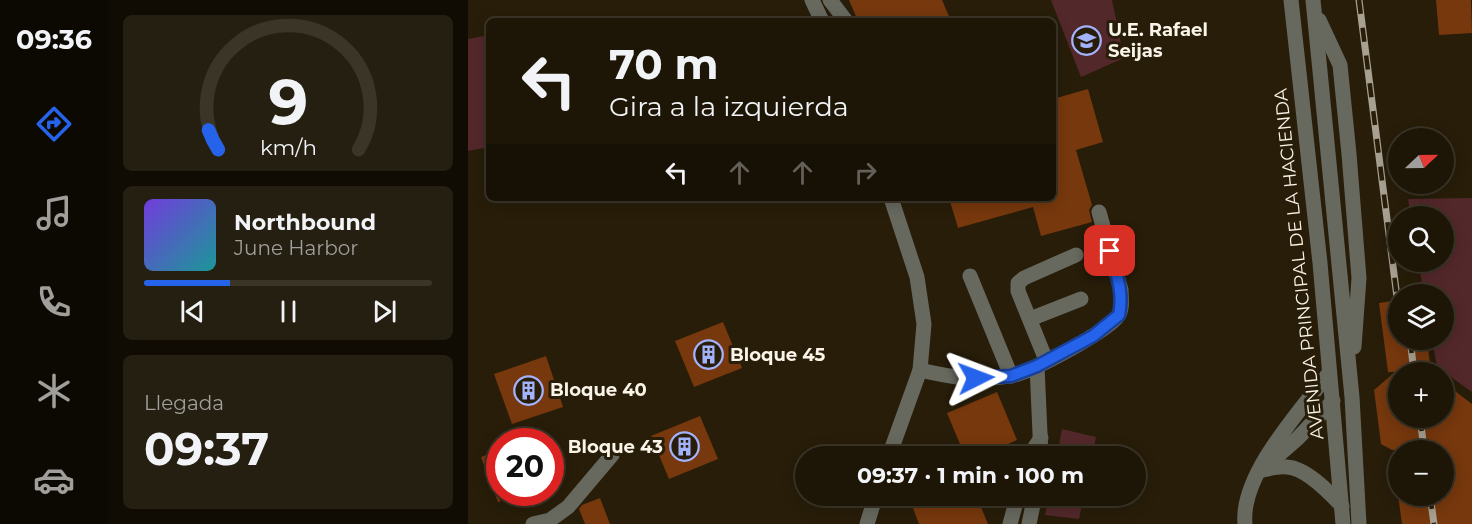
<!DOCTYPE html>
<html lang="es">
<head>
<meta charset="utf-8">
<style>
  body { margin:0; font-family:Montserrat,sans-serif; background:#251f11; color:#f1f3f6; height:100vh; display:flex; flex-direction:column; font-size:22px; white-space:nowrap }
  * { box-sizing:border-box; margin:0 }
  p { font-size:20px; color:#a09f9b }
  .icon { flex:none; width:33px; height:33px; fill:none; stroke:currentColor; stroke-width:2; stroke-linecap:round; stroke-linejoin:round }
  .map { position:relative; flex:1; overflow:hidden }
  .panel { display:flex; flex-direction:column; gap:15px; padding:15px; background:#100c04; width:360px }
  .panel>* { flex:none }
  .guide { position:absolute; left:18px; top:18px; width:570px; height:183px; border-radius:9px; box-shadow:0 3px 15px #0003,0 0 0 2px #3b3528; background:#1d1607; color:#f1f3f6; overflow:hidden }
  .needle { width:39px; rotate:68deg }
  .fabs { position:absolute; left:920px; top:128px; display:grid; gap:12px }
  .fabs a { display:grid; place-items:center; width:66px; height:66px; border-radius:50%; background:#1d1607; box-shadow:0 3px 15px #0003,0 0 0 2px #3b3528; font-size:30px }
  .speed { position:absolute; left:18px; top:428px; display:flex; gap:12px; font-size:30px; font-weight:700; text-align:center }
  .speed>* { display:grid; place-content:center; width:78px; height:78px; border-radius:50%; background:#1d1607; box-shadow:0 3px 15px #0003,0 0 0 2px #3b3528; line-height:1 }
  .speed .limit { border:9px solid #d22; background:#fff; color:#111 }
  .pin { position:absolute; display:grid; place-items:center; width:51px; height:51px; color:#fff; margin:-26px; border-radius:12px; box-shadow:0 3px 9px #0006 }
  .me { position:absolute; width:66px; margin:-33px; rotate:87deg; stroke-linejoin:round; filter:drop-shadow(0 0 4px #0008) }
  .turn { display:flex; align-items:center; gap:21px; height:126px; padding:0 24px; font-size:27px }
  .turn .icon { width:78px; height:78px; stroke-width:2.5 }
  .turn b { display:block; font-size:42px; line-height:51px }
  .lanes { display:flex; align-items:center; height:57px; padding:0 24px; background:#0003; justify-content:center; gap:30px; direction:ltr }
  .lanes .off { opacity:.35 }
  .big { font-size:45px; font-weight:700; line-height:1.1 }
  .panel .card { flex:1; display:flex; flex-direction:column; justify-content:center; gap:9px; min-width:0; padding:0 21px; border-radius:9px; background:#251f11 }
  .panel .dial { align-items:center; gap:0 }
  .dial svg { height:156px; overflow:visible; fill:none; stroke:#3b3528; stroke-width:7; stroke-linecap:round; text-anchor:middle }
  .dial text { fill:#f1f3f6; stroke:none }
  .song { display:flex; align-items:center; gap:18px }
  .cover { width:72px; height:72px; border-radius:9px; background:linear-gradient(135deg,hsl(260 70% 55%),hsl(180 70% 35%)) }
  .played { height:6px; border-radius:3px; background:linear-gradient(90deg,#2563eb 30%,#3b3528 30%) }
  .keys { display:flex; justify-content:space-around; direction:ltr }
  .trip { position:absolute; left:327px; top:446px; width:351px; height:60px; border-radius:30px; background:#1d1607; box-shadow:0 3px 15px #0003,0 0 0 2px #3b3528; font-weight:700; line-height:60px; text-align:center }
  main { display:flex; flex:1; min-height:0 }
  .dock { display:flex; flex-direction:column; width:108px; justify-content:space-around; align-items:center; background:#0c0903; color:#a09f9b }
  .dock .icon { width:42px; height:42px }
  .dock .current { color:#2563eb }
  .dock b { font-size:27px; color:#f1f3f6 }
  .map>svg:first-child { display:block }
</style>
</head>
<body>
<main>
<nav class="dock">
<b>09:36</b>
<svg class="icon current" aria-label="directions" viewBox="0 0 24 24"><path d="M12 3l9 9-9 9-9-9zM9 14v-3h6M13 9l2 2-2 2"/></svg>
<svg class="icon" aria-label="music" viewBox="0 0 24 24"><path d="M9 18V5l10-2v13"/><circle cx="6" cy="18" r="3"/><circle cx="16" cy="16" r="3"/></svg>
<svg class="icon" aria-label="phone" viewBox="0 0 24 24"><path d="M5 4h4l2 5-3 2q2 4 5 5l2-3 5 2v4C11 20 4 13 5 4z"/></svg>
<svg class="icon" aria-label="climate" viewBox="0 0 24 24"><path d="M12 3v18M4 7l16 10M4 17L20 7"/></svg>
<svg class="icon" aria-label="car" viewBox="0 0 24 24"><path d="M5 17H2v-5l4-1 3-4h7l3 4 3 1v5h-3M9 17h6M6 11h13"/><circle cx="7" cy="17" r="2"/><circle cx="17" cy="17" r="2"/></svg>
</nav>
<section class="panel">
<div class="card dial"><svg viewBox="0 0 100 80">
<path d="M14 69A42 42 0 1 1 86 69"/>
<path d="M14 69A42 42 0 0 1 9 59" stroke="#2563eb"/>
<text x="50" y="56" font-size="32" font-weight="700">9</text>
<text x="50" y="72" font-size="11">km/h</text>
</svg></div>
<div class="card">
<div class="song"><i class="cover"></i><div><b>Northbound</b><p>June Harbor</p></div></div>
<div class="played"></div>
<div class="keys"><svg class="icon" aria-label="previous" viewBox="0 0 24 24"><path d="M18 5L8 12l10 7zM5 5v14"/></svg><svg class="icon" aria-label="pause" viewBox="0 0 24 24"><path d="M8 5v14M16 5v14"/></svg><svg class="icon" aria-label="next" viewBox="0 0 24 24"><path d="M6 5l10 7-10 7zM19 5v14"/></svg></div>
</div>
<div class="card"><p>Llegada</p><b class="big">09:37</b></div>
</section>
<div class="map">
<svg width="1004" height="524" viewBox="0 0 1004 524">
  <rect width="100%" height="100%" fill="#271d09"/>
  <g fill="#53282b">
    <polygon points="583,0 644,0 656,58 613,77"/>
    <polygon points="21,35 21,147 0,151 0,39"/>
    <polygon points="1004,198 1004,392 969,367 964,339 975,339 975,294 956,294 950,261 975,261 975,216 943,216 940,199"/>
    <polygon points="594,429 628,437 624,456 589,456"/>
    <polygon points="581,495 616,495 611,519 577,515"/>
  </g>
  <g fill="#77380d">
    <polygon points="381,0 474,0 483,21 390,21"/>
    <polygon points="968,0 1003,0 1004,33 971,35"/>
    <polygon points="620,89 635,142 608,150 624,205 621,210 624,222 573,236 565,207 490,228 481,198 585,198 585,99"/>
    <polygon points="930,300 930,339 959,339 963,372 930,372 930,417 975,417 975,382 1004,404 1004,524 934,524 930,495 975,495 975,450 924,450 913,444 906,390 927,372 920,372 911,303"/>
    <polygon points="255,322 274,368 226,387 207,341"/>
    <polygon points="78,356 95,407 44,424 26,374"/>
    <polygon points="529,392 549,440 513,456 497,456 479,413"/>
    <polygon points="232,416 250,459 201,479 183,436"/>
    <polygon points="32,450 32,502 30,502 13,457"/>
    <polygon points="461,495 508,495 520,524 451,524 443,503"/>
    <polygon points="132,498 142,524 117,524 111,509 114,505"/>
  </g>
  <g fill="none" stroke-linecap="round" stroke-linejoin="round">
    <g stroke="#67695f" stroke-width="15">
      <polyline points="344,0 354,21"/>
      <polyline points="362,0 378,21"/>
      <polyline points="823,0 852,263 875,524"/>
      <polyline points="845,0 884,397 891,524"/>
      <polyline points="851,20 872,65 881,154 891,278 886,347"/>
      <polyline points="502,276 543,376"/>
      <polyline points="562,319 613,299"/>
      <polyline points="578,360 550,291 550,283 556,278 608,255"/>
      <polyline points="569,366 573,456"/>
      <path d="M452 370C482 377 511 382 542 376 562 373 638 332 650 316 655 309 653 298 653 290L631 212"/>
      <polyline points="421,456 452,370 456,324 449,277 423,198"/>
      <polyline points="561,456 573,438"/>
      <polyline points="797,467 830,438 865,401"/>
      <path d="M795 470C803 468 811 466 819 467 838 468 861 492 874 506"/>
      <polyline points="65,524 82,520 100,507 144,455"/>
      <polyline points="399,524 408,495"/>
      <polyline points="542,524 550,495"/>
      <polyline points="561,524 567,495"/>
      <path d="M777 524C772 475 833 410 861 373"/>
    </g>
    <defs>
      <g id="rail">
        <polyline points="891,0 930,305"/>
        <polyline points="942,339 946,372"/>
        <polyline points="952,417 956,450"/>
        <polyline points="962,495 966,524"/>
      </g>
    </defs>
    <use href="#rail" stroke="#a8a091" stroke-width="7"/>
    <use href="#rail" stroke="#271d09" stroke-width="4.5" stroke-dasharray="14" stroke-linecap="butt"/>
  </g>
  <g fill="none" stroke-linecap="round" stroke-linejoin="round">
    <defs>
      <path id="route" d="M508 378 543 376 569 366 625 336 651 315C656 292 648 273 642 251"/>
    </defs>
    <use href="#route" stroke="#184099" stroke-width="15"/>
    <use href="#route" stroke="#2563eb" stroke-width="10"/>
  </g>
  <defs>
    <symbol id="school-ring" viewBox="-11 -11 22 22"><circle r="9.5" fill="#271d09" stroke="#a3b2fd" stroke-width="1.5"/><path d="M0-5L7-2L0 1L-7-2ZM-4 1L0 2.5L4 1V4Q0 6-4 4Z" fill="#a3b2fd"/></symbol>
    <symbol id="building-ring" viewBox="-11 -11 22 22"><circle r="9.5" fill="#271d09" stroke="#a3b2fd" stroke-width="1.5"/><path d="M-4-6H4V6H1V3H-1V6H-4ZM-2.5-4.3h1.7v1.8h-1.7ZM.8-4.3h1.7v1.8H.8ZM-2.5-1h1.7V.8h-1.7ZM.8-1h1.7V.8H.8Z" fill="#a3b2fd"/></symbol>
  </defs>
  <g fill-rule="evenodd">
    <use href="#school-ring" x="602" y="24" width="33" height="33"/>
    <use href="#building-ring" x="224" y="338" width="33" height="33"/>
    <use href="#building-ring" x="44" y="374" width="33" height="33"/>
    <use href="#building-ring" x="200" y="430" width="33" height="33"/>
  </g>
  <g text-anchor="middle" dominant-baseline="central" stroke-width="6" stroke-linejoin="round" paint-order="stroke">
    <g font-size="18" font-weight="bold" fill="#fbf4e8" stroke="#271d09" text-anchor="start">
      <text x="640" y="30">U.E. Rafael<tspan x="640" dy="21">Seijas</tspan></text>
      <text x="262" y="355">Bloque 45</text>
      <text x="82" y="390">Bloque 40</text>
      <text x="195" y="447" text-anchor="end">Bloque 43</text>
    </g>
    <g font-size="18" fill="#fbf4e8" stroke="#271d09">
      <text transform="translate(831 264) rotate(-96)">AVENIDA PRINCIPAL DE LA HACIENDA</text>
    </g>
  </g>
</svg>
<div class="fabs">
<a><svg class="needle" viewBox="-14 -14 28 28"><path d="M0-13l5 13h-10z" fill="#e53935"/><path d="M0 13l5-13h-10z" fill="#a09f9b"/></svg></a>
<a><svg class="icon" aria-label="search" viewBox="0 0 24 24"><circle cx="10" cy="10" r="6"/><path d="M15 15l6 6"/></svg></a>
<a><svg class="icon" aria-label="layers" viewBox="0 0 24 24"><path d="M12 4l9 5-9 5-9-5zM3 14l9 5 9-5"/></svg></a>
<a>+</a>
<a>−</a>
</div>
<div class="speed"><div class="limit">20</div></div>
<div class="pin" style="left:642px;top:251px;background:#d93025"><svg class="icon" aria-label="arrive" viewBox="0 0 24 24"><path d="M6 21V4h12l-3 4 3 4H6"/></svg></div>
<svg class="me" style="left:508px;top:378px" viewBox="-20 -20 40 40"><path d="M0-17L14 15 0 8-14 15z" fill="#2563eb" stroke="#fff" stroke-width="4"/></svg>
<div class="trip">09:37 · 1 min · 100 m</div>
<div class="guide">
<div class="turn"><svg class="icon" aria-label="left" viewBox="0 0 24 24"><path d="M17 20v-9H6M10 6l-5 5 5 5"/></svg><div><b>70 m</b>Gira a la izquierda</div></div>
<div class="lanes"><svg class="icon" aria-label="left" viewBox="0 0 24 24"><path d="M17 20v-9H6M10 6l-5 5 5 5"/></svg><svg class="icon off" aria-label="ahead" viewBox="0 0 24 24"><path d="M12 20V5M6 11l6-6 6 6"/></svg><svg class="icon off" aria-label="ahead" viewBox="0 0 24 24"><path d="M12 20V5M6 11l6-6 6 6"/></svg><svg class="icon off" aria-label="right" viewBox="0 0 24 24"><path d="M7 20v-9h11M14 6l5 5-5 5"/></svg></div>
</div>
</div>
</main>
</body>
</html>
